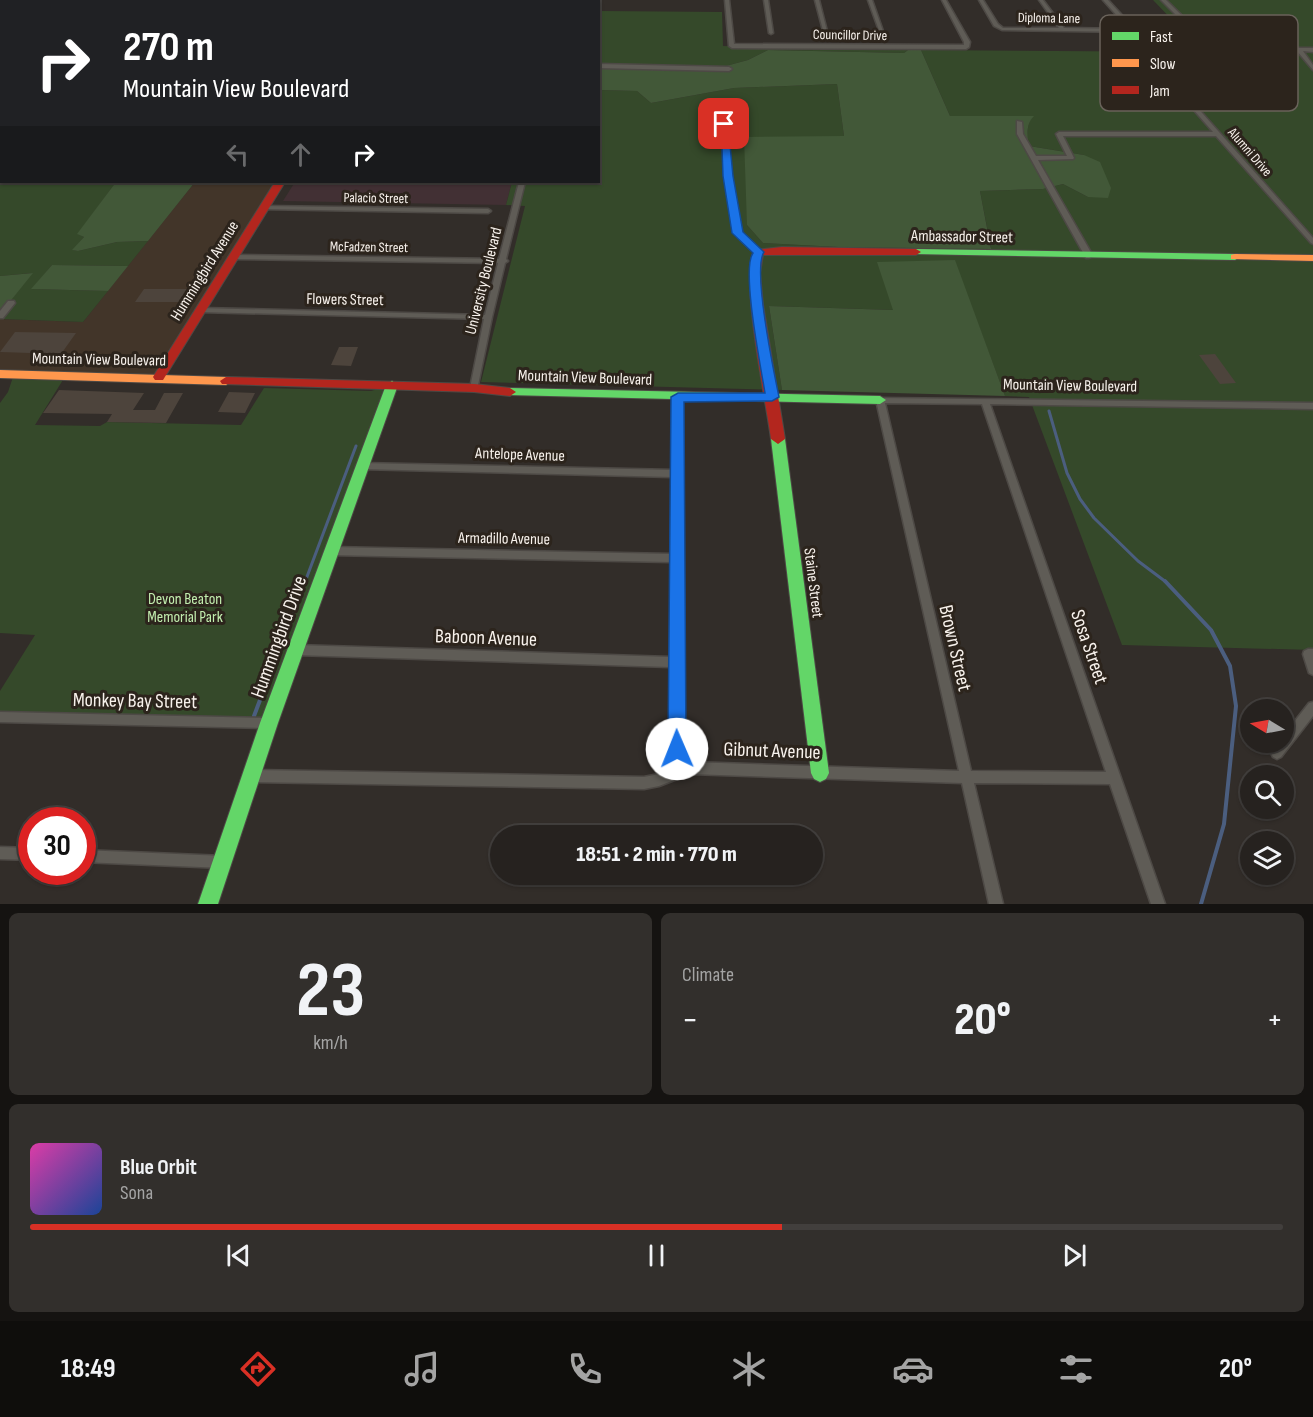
<!DOCTYPE html>
<html lang="en">
<head>
<meta charset="utf-8">
<style>
  body { margin:0; font-family:"Sofia Sans Condensed",sans-serif; background:#322f2c; color:#f1f3f6; height:100vh; display:flex; flex-direction:column; font-size:22px; white-space:nowrap }
  * { box-sizing:border-box; margin:0 }
  p { font-size:20px; color:#a4a4a4 }
  .icon { flex:none; width:33px; height:33px; fill:none; stroke:currentColor; stroke-width:2; stroke-linecap:round; stroke-linejoin:round }
  .map { position:relative; height:904px; overflow:hidden }
  .panel { display:flex; flex-direction:column; gap:9px; padding:9px; background:#151311; flex:1 }
  .panel>* { flex:none }
  .top-card { position:absolute; left:0px; top:0px; width:600px; height:183px; box-shadow:0 2px 4px #0004,0 0 0 2px #423f3d; background:#202124; color:#fff; overflow:hidden }
  .needle { width:39px; rotate:280deg }
  .controls { position:absolute; left:1240px; top:699px; display:grid; gap:12px }
  .controls a { display:grid; place-items:center; width:54px; height:54px; border-radius:50%; background:#26221f; box-shadow:0 2px 4px #0004,0 0 0 2px #423f3d; font-size:30px }
  .speed { position:absolute; left:18px; top:807px; display:flex; gap:12px; font-size:30px; font-weight:700; text-align:center }
  .speed>* { display:grid; place-content:center; width:78px; height:78px; border-radius:50%; background:#26221f; box-shadow:0 2px 4px #0004,0 0 0 2px #423f3d; line-height:1 }
  .speed .limit { border:9px solid #d22; background:#fff; color:#111 }
  .pin { position:absolute; display:grid; place-items:center; width:51px; height:51px; color:#fff; margin:-26px; border-radius:12px; box-shadow:0 3px 9px #0006 }
  .me { position:absolute; width:66px; margin:-33px; rotate:359deg; stroke-linejoin:round; filter:drop-shadow(0 0 4px #0008) }
  .turn { display:flex; align-items:center; gap:21px; height:126px; padding:0 24px; font-size:27px }
  .turn .icon { width:78px; height:78px; stroke-width:2.5 }
  .turn b { display:block; font-size:42px; line-height:51px }
  .lanes { display:flex; align-items:center; height:57px; padding:0 24px; background:#0003; justify-content:center; gap:30px; direction:ltr }
  .lanes .off { opacity:.35 }
  .big { font-size:45px; font-weight:800; line-height:1.1 }
  .panel .widget { flex:1; display:flex; flex-direction:column; justify-content:center; gap:9px; min-width:0; padding:0 21px; border-radius:9px; background:#322f2c }
  .panel .dial { align-items:center; gap:0 }
  .dial b { font-size:78px; line-height:1 }
  .song { display:flex; align-items:center; gap:18px }
  .cover { width:72px; height:72px; border-radius:9px; background:linear-gradient(135deg,hsl(320 70% 55%),hsl(220 70% 35%)) }
  .played { height:6px; border-radius:3px; background:linear-gradient(90deg,#d93025 60%,#423f3d 60%) }
  .keys { display:flex; justify-content:space-around; direction:ltr }
  .heat { display:flex; justify-content:space-between; align-items:center; font-size:33px; direction:ltr }
  .panel .tiles { flex:1; display:grid; gap:9px; grid-template-columns:1fr 1fr }
  .widget:last-child { grid-column:span 2 }
  .trip { position:absolute; left:490px; top:825px; width:333px; height:60px; border-radius:30px; background:#26221f; box-shadow:0 2px 4px #0004,0 0 0 2px #423f3d; font-weight:800; line-height:60px; text-align:center }
  .tab-bar { display:flex; height:96px; justify-content:space-around; align-items:center; background:#0f0e0c; color:#a4a4a4 }
  .tab-bar .icon { width:42px; height:42px }
  .tab-bar .selected { color:#d93025 }
  .tab-bar b { font-size:27px; color:#f1f3f6 }
  .map>svg:first-child { display:block }
</style>
</head>
<body>
<div class="map">
<svg width="1313" height="904" viewBox="0 0 1313 904">
  <rect width="100%" height="100%" fill="#322d29"/>
  <polygon fill="#423529" points="195,182 284,182 159,377 0,374 0,319 83,322"/>
  <polygon fill="#423034" points="295,182 512,182 506,205 283,201"/>
  <g fill="#35492a">
    <path d="M1153 0H1313V650L1122 645 1029 397 1005 396 954 260 894 310 769 306 782 390 481 382 525 206 506 205 512 182H598L599 90 637 91 651 103 734 88 837 84 844 136 747 225 763 243 838 247 991 248 980 191 1043 189 1063 184 1088 197 1084 155 1029 146C1027 135 1026 125 1033 116H950L921 50 1203 52Z"/>
    <polygon points="599,11 722,12 723,46 908,50 904,53 768,50 748,60 722,67 599,63"/>
    <polygon points="0,138 2,182 116,182 78,234 84,237 73,250 78,251 117,242 148,241 128,266 52,265 32,289 108,291 83,322 0,319 0,314 32,273 0,276"/>
    <polygon points="14,374 66,375 35,425 100,426 107,422 241,425 264,388 371,391 392,385 269,723 0,717 0,691 35,635 0,633 0,403 8,392"/>
  </g>
  <g fill="#425838">
    <path d="M768 50 904 53 908 50H921L950 116H1034C1026 124 1027 135 1029 146L1084 155 1100 162 1111 188 1108 198 1088 197 1063 184 1043 189 980 191 991 249 838 247 763 243 747 225 744 137 844 136 837 84 734 88 651 103 637 91 599 90V63L722 67 748 60Z"/>
    <polygon points="116,182 195,182 148,241 117,242 78,251 72,250 84,237 77,234"/>
    <polygon points="955,260 1005,396 782,390 769,306 893,310 877,262"/>
    <polygon points="52,265 128,266 108,291 31,289"/>
    <polygon points="33,273 0,314 0,276"/>
  </g>
  <g fill="none" stroke-linecap="round" stroke-linejoin="round">
    <g stroke="#4b5e7f" stroke-width="1.5">
      <polyline points="130,0 280,2"/>
      <polyline points="39,2 41,0"/>
    </g>
    <g stroke="#4b5e7f" stroke-width="3">
      <polyline points="1049,411 1067,473 1080,499 1094,518 1138,561 1166,582"/>
      <polyline points="305,582 356,446"/>
    </g>
    <g stroke="#4b5e7f" stroke-width="4">
      <polyline points="1165,581 1211,630 1230,666 1236,706 1224,824 1201,904"/>
      <polyline points="254,716 305,581"/>
    </g>
  </g>
  <g fill="#4d443c">
    <polygon points="144,289 187,289 179,302 135,302"/>
    <polygon points="15,332 76,333 61,354 0,352"/>
    <polygon points="339,347 358,347 351,366 331,365"/>
    <polygon points="1215,354 1236,383 1220,384 1199,355"/>
    <polygon points="59,390 144,393 133,410 155,410 164,393 183,393 166,423 107,422 112,414 43,413"/>
    <polygon points="229,392 255,393 245,413 218,412"/>
  </g>
  <g fill="none" stroke-linecap="round" stroke-linejoin="round">
    <defs>
      <g id="street">
        <polygon points="31,0 36,0 35,2 30,2"/>
        <polygon points="154,0 159,0 158,2 153,2"/>
        <polygon points="202,0 206,0 206,2 201,2"/>
        <polygon points="249,0 253,0 253,2 248,2"/>
        <polygon points="301,0 306,0 305,2 300,2"/>
        <polygon points="359,0 363,0 363,2 358,2"/>
        <polygon points="389,0 393,0 393,2 388,2"/>
        <rect x="564" y="0" width="4" height="2"/>
        <polygon points="725,0 729,0 734,44 964,45 964,42 942,0 946,0 970,42 969,47 966,49 732,48 729,46"/>
        <polygon points="764,0 768,0 773,33 771,34 769,33"/>
        <polygon points="815,0 819,0 828,35 824,34"/>
        <polygon points="868,0 872,0 884,34 880,33"/>
        <polygon points="979,0 983,0 998,24 1003,28 1059,28 1039,0 1043,0 1064,28 1129,29 1103,0 1108,0 1151,47 1209,48 1161,0 1166,0 1215,48 1313,48 1313,52 1303,51 1313,65 1313,70 1297,51 1218,51 1274,105 1274,107 1272,108 1212,51 1148,52 1313,238 1313,244 1311,243 1216,136 1063,136 1074,158 1073,159 1038,160 1093,256 1089,258 1086,258 1017,134 1017,121 1022,122 1023,134 1036,156 1067,156 1056,134 1059,132 1213,132 1143,52 1143,50 1147,48 1132,32 1002,30 994,26"/>
        <rect x="0" y="2" width="2" height="2"/>
        <rect x="0" y="23" width="2" height="3"/>
        <polygon points="598,64 729,67 732,69 729,71 598,68"/>
        <polygon points="724,122 727,124 731,176 741,232 760,251 760,253 756,253 735,233 725,176 721,124"/>
        <polygon points="519,182 525,182 506,259 508,261 505,263 492,317 477,390 474,391 470,388 484,319 200,312 196,310 200,308 485,315 498,263 233,259 229,257 233,255 499,259"/>
        <polygon points="263,206 488,209 491,211 488,213 261,209 261,207"/>
        <polygon points="8,301 14,301 15,303 3,318 0,318 0,311"/>
        <path d="M678 394 682 397 681 662 683 765 690 762 959 771 876 400 877 398 1313 403V409L990 404 1165 904H1151L1110 784 974 783 1003 904H989L962 783 690 774 659 786 644 789 252 782 248 780 246 776 248 772 252 770 644 777 659 774 671 769 670 667 296 655 292 653 291 650 292 647 296 645 670 657 671 562 331 555 327 554 326 551 327 548 331 547 671 554 672 477 361 469 356 466 361 463 673 470 674 397ZM885 403 982 404 1106 772 971 771Z"/>
        <polygon points="1308,649 1313,649 1313,675 1309,673 1303,654 1304,651"/>
        <polygon points="1313,702 1313,716 1281,757 1277,759 1273,757 1271,753 1278,742 1284,742 1284,735 1309,703"/>
        <polygon points="0,712 269,718 273,719 275,723 273,727 269,728 0,722"/>
        <polygon points="0,847 32,848 32,860 0,859"/>
        <polygon points="82,850 224,856 229,857 230,862 229,867 224,868 82,862"/>
      </g>
      <g id="fast">
        <polygon points="45,0 134,0 137,2 45,2"/>
        <polygon points="0,34 2,34 0,39"/>
        <polygon points="916,249 1235,254 1240,257 1235,260 912,254 912,250"/>
        <polygon points="392,381 398,385 278,723 218,904 198,904 260,723 386,385"/>
        <polygon points="510,388 880,396 886,400 880,404 506,395 504,392 506,389"/>
        <polygon points="778,434 785,439 829,773 826,779 820,782 814,779 811,773 771,439"/>
      </g>
      <g id="slow">
        <polygon points="1235,254 1313,255 1313,261 1231,259 1231,255"/>
        <polygon points="0,370 226,377 232,381 226,385 0,378"/>
      </g>
      <g id="jam">
        <polygon points="275,182 285,182 163,380 155,380 153,377"/>
        <path d="M782 247 916 249 921 252 916 255H763L760 273 763 304 785 439 778 444 771 439C766 400 740 281 754 250Z"/>
        <polygon points="226,377 474,384 510,388 516,392 510,396 474,392 222,384 220,381"/>
      </g>
    </defs>
    <use href="#street" stroke="#4d4945" stroke-width="3"/>
    <use href="#fast" stroke="#4d4945" stroke-width="2"/>
    <use href="#slow" stroke="#4d4945" stroke-width="2"/>
    <use href="#jam" stroke="#4d4945" stroke-width="2"/>
    <use href="#street" fill="#5f5c56" fill-rule="evenodd"/>
    <use href="#fast" fill="#63d668" fill-rule="evenodd"/>
    <use href="#slow" fill="#ff974d" fill-rule="evenodd"/>
    <use href="#jam" fill="#b3261e" fill-rule="evenodd"/>
  </g>
  <path fill="#1a73e8" stroke="#114b97" stroke-width="1.5" d="M721 122 728 124 733 176 743 232 764 252C752 270 774 372 779 397L772 401 684 402 686 749 683 755 677 758 670 755 668 749 671 397 678 393H765C761 368 741 269 753 253L732 233 723 176Z"/>
  <g text-anchor="middle" dominant-baseline="central" stroke-width="6" stroke-linejoin="round" paint-order="stroke">
    <g font-size="14" fill="#f8f2ec" stroke="#2c241c">
      <text transform="translate(1049 18) rotate(1)">Diploma Lane</text>
      <text transform="translate(850 35) rotate(1)">Councillor Drive</text>
      <text transform="translate(1250 152) rotate(49)">Alumni Drive</text>
      <text transform="translate(376 198) rotate(1)">Palacio Street</text>
      <text transform="translate(369 247) rotate(1)">McFadzen Street</text>
    </g>
    <g font-size="16" fill="#f8f2ec" stroke="#2c241c">
      <text transform="translate(962 237) rotate(1)">Ambassador Street</text>
      <text transform="translate(205 271) rotate(-58)">Hummingbird Avenue</text>
      <text transform="translate(484 281) rotate(-76)">University Boulevard</text>
      <text transform="translate(345 300) rotate(1)">Flowers Street</text>
      <text transform="translate(99 360) rotate(1)">Mountain View Boulevard</text>
      <text transform="translate(585 378) rotate(2)">Mountain View Boulevard</text>
      <text transform="translate(1070 386) rotate(1)">Mountain View Boulevard</text>
      <text transform="translate(520 455) rotate(2)">Antelope Avenue</text>
      <text transform="translate(504 539) rotate(1)">Armadillo Avenue</text>
      <text transform="translate(813 583) rotate(83)">Staine Street</text>
    </g>
    <g font-size="16" fill="#c2eeaf" stroke="#2c241c">
      <text x="185" y="599">Devon Beaton<tspan x="185" dy="18">Memorial Park</tspan></text>
    </g>
    <g font-size="20" fill="#f8f2ec" stroke="#2c241c">
      <text transform="translate(279 637) rotate(-70)">Hummingbird Drive</text>
      <text transform="translate(486 638) rotate(2)">Baboon Avenue</text>
      <text transform="translate(1089 647) rotate(71)">Sosa Street</text>
      <text transform="translate(955 648) rotate(77)">Brown Street</text>
      <text transform="translate(135 701) rotate(1)">Monkey Bay Street</text>
      <text transform="translate(772 751) rotate(2)">Gibnut Avenue</text>
    </g>
  </g>
  <rect x="1100" y="15" width="198" height="96" rx="9" fill="#2c241c" stroke="#69625a" stroke-width="1.5"/>
  <rect x="1112" y="32" width="27" height="8" fill="#63d668"/>
  <rect x="1112" y="59" width="27" height="8" fill="#ff974d"/>
  <rect x="1112" y="86" width="27" height="8" fill="#b3261e"/>
  <g font-size="16" fill="#f8f2ec">
    <text x="1150" y="42">Fast</text>
    <text x="1150" y="69">Slow</text>
    <text x="1150" y="96">Jam</text>
  </g>
</svg>
<div class="controls">
<a><svg class="needle" viewBox="-14 -14 28 28"><path d="M0-13l5 13h-10z" fill="#e53935"/><path d="M0 13l5-13h-10z" fill="#a4a4a4"/></svg></a>
<a><svg class="icon" aria-label="search" viewBox="0 0 24 24"><circle cx="10" cy="10" r="6"/><path d="M15 15l6 6"/></svg></a>
<a><svg class="icon" aria-label="layers" viewBox="0 0 24 24"><path d="M12 4l9 5-9 5-9-5zM3 14l9 5 9-5"/></svg></a>
</div>
<div class="speed"><div class="limit">30</div></div>
<div class="pin" style="left:724px;top:124px;background:#d93025"><svg class="icon" aria-label="arrive" viewBox="0 0 24 24"><path d="M6 21V4h12l-3 4 3 4H6"/></svg></div>
<svg class="me" style="left:677px;top:749px" viewBox="-20 -20 40 40"><circle r="19" fill="#fff"/><path d="M0-13L10 11 0 6-10 11z" fill="#1a73e8"/></svg>
<div class="trip">18:51 · 2 min · 770 m</div>
<div class="top-card">
<div class="turn"><svg class="icon" aria-label="right" viewBox="0 0 24 24"><path d="M7 20v-9h11M14 6l5 5-5 5"/></svg><div><b>270 m</b>Mountain View Boulevard</div></div>
<div class="lanes"><svg class="icon off" aria-label="left" viewBox="0 0 24 24"><path d="M17 20v-9H6M10 6l-5 5 5 5"/></svg><svg class="icon off" aria-label="ahead" viewBox="0 0 24 24"><path d="M12 20V5M6 11l6-6 6 6"/></svg><svg class="icon" aria-label="right" viewBox="0 0 24 24"><path d="M7 20v-9h11M14 6l5 5-5 5"/></svg></div>
</div>
</div>
<section class="panel">
<div class="tiles">
<div class="widget dial"><b>23</b><p>km/h</p></div>
<div class="widget"><p>Climate</p>
<div class="heat"><a>−</a><b class="big">20°</b><a>+</a></div>
</div>
<div class="widget">
<div class="song"><i class="cover"></i><div><b>Blue Orbit</b><p>Sona</p></div></div>
<div class="played"></div>
<div class="keys"><svg class="icon" aria-label="previous" viewBox="0 0 24 24"><path d="M18 5L8 12l10 7zM5 5v14"/></svg><svg class="icon" aria-label="pause" viewBox="0 0 24 24"><path d="M8 5v14M16 5v14"/></svg><svg class="icon" aria-label="next" viewBox="0 0 24 24"><path d="M6 5l10 7-10 7zM19 5v14"/></svg></div>
</div>
</div>
</section>
<nav class="tab-bar">
<b>18:49</b>
<svg class="icon selected" aria-label="directions" viewBox="0 0 24 24"><path d="M12 3l9 9-9 9-9-9zM9 14v-3h6M13 9l2 2-2 2"/></svg>
<svg class="icon" aria-label="music" viewBox="0 0 24 24"><path d="M9 18V5l10-2v13"/><circle cx="6" cy="18" r="3"/><circle cx="16" cy="16" r="3"/></svg>
<svg class="icon" aria-label="phone" viewBox="0 0 24 24"><path d="M5 4h4l2 5-3 2q2 4 5 5l2-3 5 2v4C11 20 4 13 5 4z"/></svg>
<svg class="icon" aria-label="climate" viewBox="0 0 24 24"><path d="M12 3v18M4 7l16 10M4 17L20 7"/></svg>
<svg class="icon" aria-label="car" viewBox="0 0 24 24"><path d="M5 17H2v-5l4-1 3-4h7l3 4 3 1v5h-3M9 17h6M6 11h13"/><circle cx="7" cy="17" r="2"/><circle cx="17" cy="17" r="2"/></svg>
<svg class="icon" aria-label="filters" viewBox="0 0 24 24"><path d="M4 7h16M4 17h16"/><circle cx="9" cy="7" r="2"/><circle cx="15" cy="17" r="2"/></svg>
<b>20°</b>
</nav>
</body>
</html>
